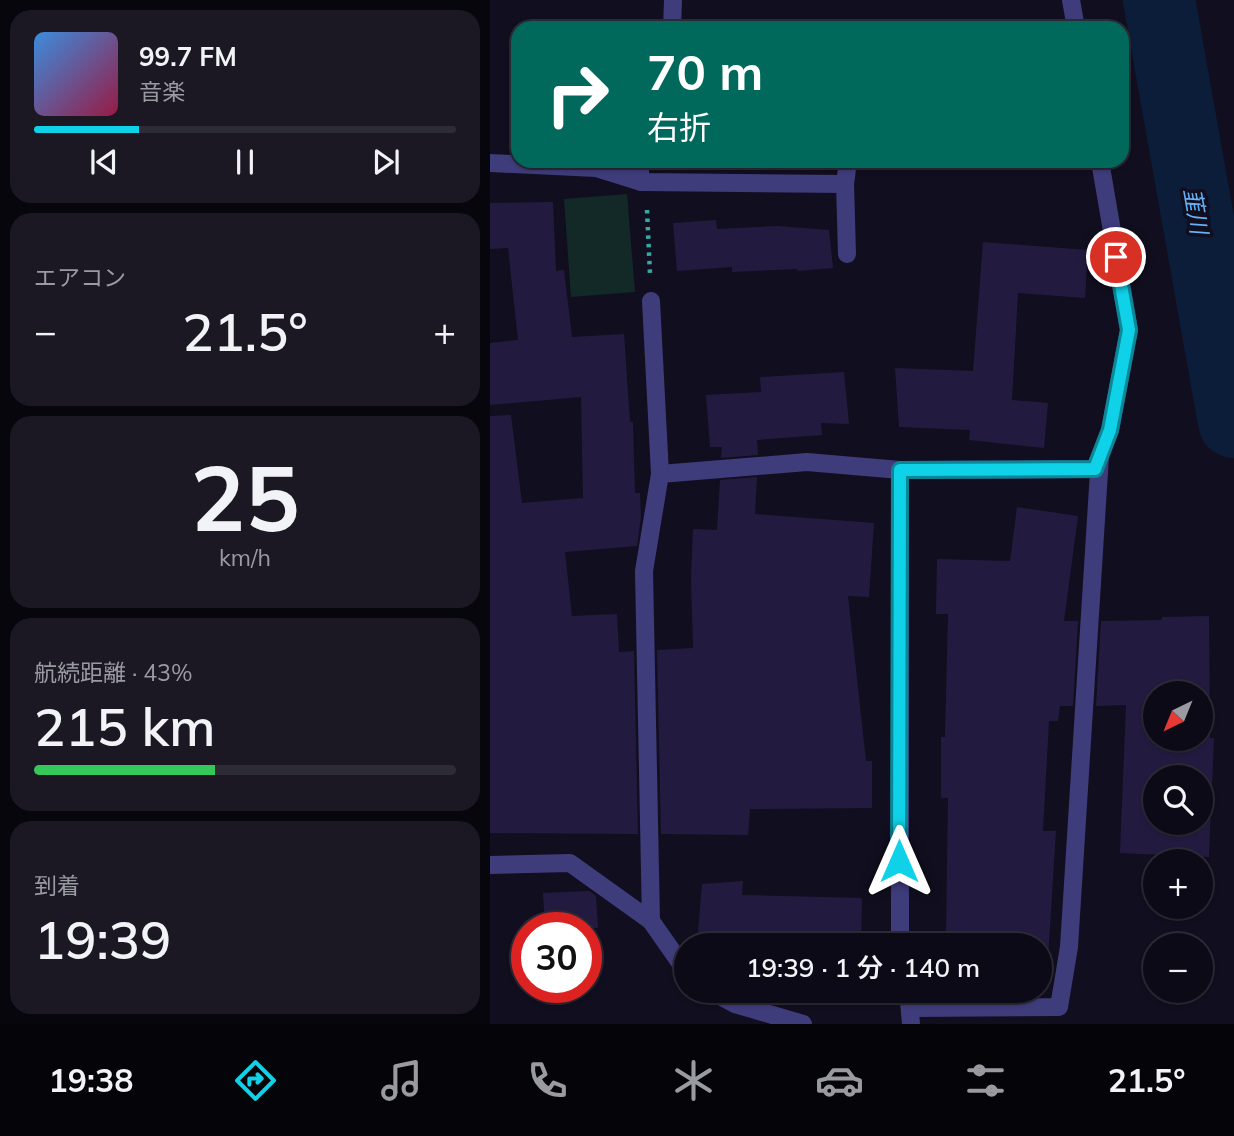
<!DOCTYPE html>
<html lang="ja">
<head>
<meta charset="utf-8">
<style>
  body { margin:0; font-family:Mulish,"Noto Sans JP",sans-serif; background:#1b1824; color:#f1f3f6; height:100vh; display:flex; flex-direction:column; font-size:26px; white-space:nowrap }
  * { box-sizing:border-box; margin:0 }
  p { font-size:23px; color:#9a9aa1 }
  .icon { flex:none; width:38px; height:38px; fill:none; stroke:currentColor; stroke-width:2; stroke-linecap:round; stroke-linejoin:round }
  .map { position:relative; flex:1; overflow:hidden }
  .sheet { display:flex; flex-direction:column; gap:10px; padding:10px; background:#07060d; width:490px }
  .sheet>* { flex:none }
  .guide { position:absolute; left:21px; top:21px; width:618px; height:147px; border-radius:21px; box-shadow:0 2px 5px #0004,0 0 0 2px #2d2b36; background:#00695c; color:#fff; overflow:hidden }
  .needle { width:46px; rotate:223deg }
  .buttons { position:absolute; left:653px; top:681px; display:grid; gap:14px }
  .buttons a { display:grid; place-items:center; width:70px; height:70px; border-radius:50%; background:#0d0a17; box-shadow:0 2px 5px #0004,0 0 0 2px #2d2b36; font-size:35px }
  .speed { position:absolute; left:21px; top:912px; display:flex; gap:14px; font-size:35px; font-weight:700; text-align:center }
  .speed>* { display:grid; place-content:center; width:91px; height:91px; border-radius:50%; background:#0d0a17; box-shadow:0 2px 5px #0004,0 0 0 2px #2d2b36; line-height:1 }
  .speed .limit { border:10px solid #d22; background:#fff; color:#111 }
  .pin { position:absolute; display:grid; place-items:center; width:60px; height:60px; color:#fff; margin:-30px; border:4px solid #fff; border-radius:50%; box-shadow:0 2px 7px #0007 }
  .me { position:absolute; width:77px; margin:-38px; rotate:0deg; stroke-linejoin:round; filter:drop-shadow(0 0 5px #0008) }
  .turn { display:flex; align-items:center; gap:24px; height:147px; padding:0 21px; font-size:32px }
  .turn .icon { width:91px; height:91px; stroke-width:2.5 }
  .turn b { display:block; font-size:49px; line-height:60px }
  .big { font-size:52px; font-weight:600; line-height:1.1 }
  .sheet .widget { flex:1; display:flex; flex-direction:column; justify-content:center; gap:10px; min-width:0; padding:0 24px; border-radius:21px; background:#1b1824 }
  .sheet .dial { align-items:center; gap:0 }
  .dial b { font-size:91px; line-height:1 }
  .song { display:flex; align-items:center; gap:21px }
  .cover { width:84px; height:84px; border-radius:10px; background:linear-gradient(135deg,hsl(210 70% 55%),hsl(340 70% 35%)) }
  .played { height:7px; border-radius:4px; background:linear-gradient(90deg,#0fd2e9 25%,#2d2b36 25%) }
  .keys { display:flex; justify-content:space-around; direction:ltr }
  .heat { display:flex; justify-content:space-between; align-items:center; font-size:38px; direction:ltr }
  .charge { height:10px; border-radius:5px; background:linear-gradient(90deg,#34c759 43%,#2d2b36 0) }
  .trip { position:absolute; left:184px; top:933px; width:378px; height:70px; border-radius:35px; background:#0d0a17; box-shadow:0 2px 5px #0004,0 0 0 2px #2d2b36; font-weight:600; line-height:70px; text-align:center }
  .tab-bar { display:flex; height:112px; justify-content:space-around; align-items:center; background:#050409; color:#9a9aa1 }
  .tab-bar .icon { width:49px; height:49px }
  .tab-bar .on { color:#0fd2e9 }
  .tab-bar b { font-size:32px; color:#f1f3f6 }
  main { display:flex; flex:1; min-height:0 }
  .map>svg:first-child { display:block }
</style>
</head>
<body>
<main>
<section class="sheet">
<div class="widget">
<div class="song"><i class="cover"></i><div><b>99.7 FM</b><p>音楽</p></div></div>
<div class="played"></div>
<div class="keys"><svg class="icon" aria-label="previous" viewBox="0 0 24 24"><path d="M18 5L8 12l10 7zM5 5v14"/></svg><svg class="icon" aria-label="pause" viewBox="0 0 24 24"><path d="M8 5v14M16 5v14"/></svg><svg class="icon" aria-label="next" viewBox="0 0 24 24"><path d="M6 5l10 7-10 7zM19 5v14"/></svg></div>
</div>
<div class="widget"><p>エアコン</p>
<div class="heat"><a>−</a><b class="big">21.5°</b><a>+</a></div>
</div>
<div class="widget dial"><b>25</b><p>km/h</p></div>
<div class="widget"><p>航続距離 · 43%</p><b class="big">215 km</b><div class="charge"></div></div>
<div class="widget"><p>到着</p><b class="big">19:39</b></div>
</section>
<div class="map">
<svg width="744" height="1024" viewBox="0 0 744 1024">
  <rect width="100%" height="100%" fill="#110e1f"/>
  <polygon fill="#122928" points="137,194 145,292 81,297 74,199"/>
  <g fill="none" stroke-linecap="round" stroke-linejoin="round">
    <polyline stroke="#0c1d3a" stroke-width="72" points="669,0 744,422"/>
  </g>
  <g fill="#231b3f" fill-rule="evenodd">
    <polygon points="63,202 66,271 74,270 82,337 134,334 140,422 143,422 145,493 150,493 151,516 147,546 75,552 82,616 127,614 129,652 144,651 148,834 0,833 0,416 21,415 32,503 93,498 91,397 0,405 0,343 28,340 18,248 0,249 0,203"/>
    <polygon points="226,220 227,229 288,226 339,230 343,268 307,271 307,269 242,272 242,267 187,271 183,223"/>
    <polygon points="493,242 598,250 595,298 528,293 522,400 558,403 554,448 479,440 480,430 409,427 405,368 483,371"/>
    <polygon points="354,372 359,424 331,423 332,435 267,440 268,455 231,458 232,447 220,447 216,395 271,392 270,377"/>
    <polygon points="267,477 265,514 384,523 379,597 358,596 376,761 382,761 382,808 260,809 258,835 171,834 167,650 203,648 201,579 203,529 227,530 230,480"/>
    <polygon points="527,507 588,516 574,621 588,621 583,706 570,706 568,721 559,721 553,831 566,831 556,991 545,990 550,990 550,945 450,945 451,934 456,935 458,798 451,798 451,737 455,737 458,614 446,614 447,559 520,561"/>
    <path d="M719 616 720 738H724L719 857 630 853 636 705 606 706 611 621 672 620V617ZM665 693H710V738H665ZM665 777H710V822H665Z"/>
    <polygon points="253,881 252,895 372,898 371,945 207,945 212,884"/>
    <polygon points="99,891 106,896 108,928 55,928 53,893"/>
    <polygon points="244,990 280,990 280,998 261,997"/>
    <polygon points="449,990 506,990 505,996 448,995"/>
  </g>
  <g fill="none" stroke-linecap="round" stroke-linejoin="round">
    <polyline stroke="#35aaa4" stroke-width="4.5" stroke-dasharray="3.5 5" stroke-linecap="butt" points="157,210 160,274"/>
    <g stroke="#3f3c7c" stroke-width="18">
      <polyline points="581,0 586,28"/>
      <polyline points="182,28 183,0"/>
      <polyline points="149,161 151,182"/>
      <polyline points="0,163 106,168 151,182 355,184"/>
      <polyline points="357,254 355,184 358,161"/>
      <polyline points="170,474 317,462 410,470 605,469 620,430 639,330 610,161"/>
      <polyline points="0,865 80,863 161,921 154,571 170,474 161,301"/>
      <polyline points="161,921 196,971"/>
      <polyline points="410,945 410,470"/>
      <polyline points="219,990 245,1004 313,1024"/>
      <polyline points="418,990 421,1024"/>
      <polyline points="422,1008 569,1007 579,947 610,456"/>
    </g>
  </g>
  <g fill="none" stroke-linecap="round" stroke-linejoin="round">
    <defs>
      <polyline id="route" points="409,861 410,470 605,469 620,430 639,330 626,257"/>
    </defs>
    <use href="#route" stroke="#0a8897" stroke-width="18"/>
    <use href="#route" stroke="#0fd2e9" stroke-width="12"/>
  </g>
  <g text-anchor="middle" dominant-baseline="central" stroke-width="7" stroke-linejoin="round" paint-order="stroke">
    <g font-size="23" font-style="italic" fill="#64b1f5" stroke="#110e1f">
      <text transform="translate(706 211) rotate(80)">韮川</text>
    </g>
  </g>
</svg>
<div class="buttons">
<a><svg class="needle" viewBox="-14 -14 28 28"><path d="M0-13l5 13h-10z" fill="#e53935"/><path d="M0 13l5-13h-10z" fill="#9a9aa1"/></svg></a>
<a><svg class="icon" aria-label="search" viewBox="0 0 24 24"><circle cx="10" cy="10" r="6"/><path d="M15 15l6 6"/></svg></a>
<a>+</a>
<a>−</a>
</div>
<div class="speed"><div class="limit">30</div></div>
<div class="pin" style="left:626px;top:257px;background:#d93025"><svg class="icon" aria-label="arrive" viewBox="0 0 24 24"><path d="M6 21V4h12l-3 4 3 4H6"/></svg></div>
<svg class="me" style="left:409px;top:861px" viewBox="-20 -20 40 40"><path d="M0-17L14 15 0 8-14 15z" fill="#0fd2e9" stroke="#fff" stroke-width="4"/></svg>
<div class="trip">19:39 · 1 分 · 140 m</div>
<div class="guide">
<div class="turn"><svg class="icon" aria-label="right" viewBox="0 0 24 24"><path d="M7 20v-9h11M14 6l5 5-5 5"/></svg><div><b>70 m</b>右折</div></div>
</div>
</div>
</main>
<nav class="tab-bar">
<b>19:38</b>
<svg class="icon on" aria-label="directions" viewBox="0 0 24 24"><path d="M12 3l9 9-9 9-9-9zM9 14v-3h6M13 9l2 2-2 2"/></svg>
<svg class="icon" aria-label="music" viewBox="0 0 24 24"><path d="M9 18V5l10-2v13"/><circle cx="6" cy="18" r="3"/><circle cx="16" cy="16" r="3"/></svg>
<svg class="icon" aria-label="phone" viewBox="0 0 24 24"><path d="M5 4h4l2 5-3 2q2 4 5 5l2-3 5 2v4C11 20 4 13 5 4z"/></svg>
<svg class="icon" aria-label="climate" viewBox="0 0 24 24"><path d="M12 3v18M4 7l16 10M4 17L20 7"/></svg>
<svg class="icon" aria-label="car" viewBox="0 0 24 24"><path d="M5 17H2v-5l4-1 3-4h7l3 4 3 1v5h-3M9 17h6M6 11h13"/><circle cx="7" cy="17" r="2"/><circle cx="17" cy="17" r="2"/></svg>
<svg class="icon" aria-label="filters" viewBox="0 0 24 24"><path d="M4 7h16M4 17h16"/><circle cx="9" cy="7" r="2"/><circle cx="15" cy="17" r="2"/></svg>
<b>21.5°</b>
</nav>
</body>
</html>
